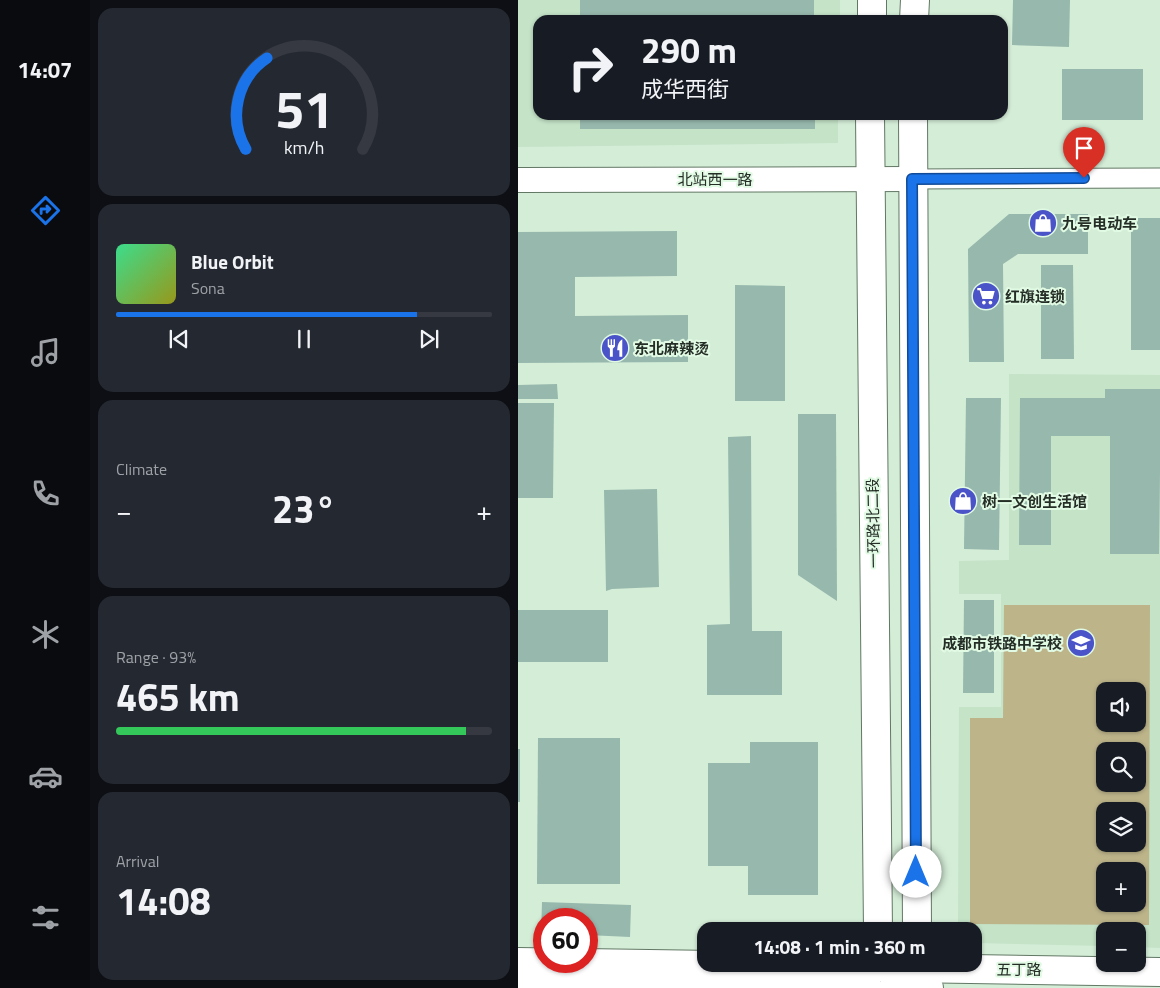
<!DOCTYPE html>
<html lang="en">
<head>
<meta charset="utf-8">
<style>
  body { margin:0; font-family:"Titillium Web","Noto Sans SC",sans-serif; background:#242831; color:#f1f3f6; height:100vh; display:flex; flex-direction:column; font-size:19px; white-space:nowrap }
  * { box-sizing:border-box; margin:0 }
  p { font-size:16px; color:#9ea1a6 }
  .icon { flex:none; width:28px; height:28px; fill:none; stroke:currentColor; stroke-width:2; stroke-linecap:round; stroke-linejoin:round }
  .map { position:relative; flex:1; overflow:hidden }
  .side { display:flex; flex-direction:column; gap:8px; padding:8px; background:#0d0f14; width:428px }
  .side>* { flex:none }
  .guide { position:absolute; left:15px; top:15px; width:475px; height:105px; border-radius:15px; box-shadow:0 1px 4px #0004; background:#171b24; color:#f1f3f6; overflow:hidden }
  .buttons { position:absolute; left:578px; top:682px; display:grid; gap:10px }
  .buttons a { display:grid; place-items:center; width:50px; height:50px; border-radius:10px; background:#171b24; box-shadow:0 1px 4px #0004; font-size:25px }
  .speed { position:absolute; left:15px; top:908px; display:flex; gap:10px; font-size:25px; font-weight:700; text-align:center }
  .speed>* { display:grid; place-content:center; width:65px; height:65px; border-radius:50%; background:#171b24; box-shadow:0 1px 4px #0004; line-height:1 }
  .speed .limit { border:8px solid #d22; background:#fff; color:#111 }
  .pin { position:absolute; display:grid; place-items:center; width:42px; height:42px; color:#fff; margin:-51px -21px; border-radius:50% 50% 50% 0; rotate:-45deg; box-shadow:0 0 5px #0007 }
  .pin .icon { rotate:45deg }
  .me { position:absolute; width:55px; margin:-28px; rotate:0deg; stroke-linejoin:round; filter:drop-shadow(0 0 4px #0008) }
  .turn { display:flex; align-items:center; gap:18px; height:105px; padding:0 25px; font-size:22px }
  .turn .icon { width:65px; height:65px; stroke-width:2.5 }
  .turn b { display:block; font-size:35px; line-height:42px }
  .big { font-size:38px; font-weight:700; line-height:1.1 }
  .side .widget { flex:1; display:flex; flex-direction:column; justify-content:center; gap:8px; min-width:0; padding:0 18px; border-radius:15px; background:#242831 }
  .side .dial { align-items:center; gap:0 }
  .dial svg { height:130px; overflow:visible; fill:none; stroke:#363941; stroke-width:7; stroke-linecap:round; text-anchor:middle }
  .dial text { fill:#f1f3f6; stroke:none }
  .song { display:flex; align-items:center; gap:15px }
  .cover { width:60px; height:60px; border-radius:8px; background:linear-gradient(135deg,hsl(150 70% 55%),hsl(60 70% 35%)) }
  .played { height:5px; border-radius:2px; background:linear-gradient(90deg,#1a73e8 80%,#363941 80%) }
  .keys { display:flex; justify-content:space-around; direction:ltr }
  .heat { display:flex; justify-content:space-between; align-items:center; font-size:28px; direction:ltr }
  .charge { height:8px; border-radius:4px; background:linear-gradient(90deg,#34c759 93%,#363941 0) }
  .trip { position:absolute; left:179px; top:922px; width:285px; height:50px; border-radius:15px; background:#171b24; box-shadow:0 1px 4px #0004; font-weight:700; line-height:50px; text-align:center }
  main { display:flex; flex:1; min-height:0 }
  .dock { display:flex; flex-direction:column; width:90px; justify-content:space-around; align-items:center; background:#090b0e; color:#9ea1a6 }
  .dock .icon { width:35px; height:35px }
  .dock .selected { color:#1a73e8 }
  .dock b { font-size:22px; color:#f1f3f6 }
  .map>svg:first-child { display:block }
</style>
</head>
<body>
<main>
<nav class="dock">
<b>14:07</b>
<svg class="icon selected" aria-label="directions" viewBox="0 0 24 24"><path d="M12 3l9 9-9 9-9-9zM9 14v-3h6M13 9l2 2-2 2"/></svg>
<svg class="icon" aria-label="music" viewBox="0 0 24 24"><path d="M9 18V5l10-2v13"/><circle cx="6" cy="18" r="3"/><circle cx="16" cy="16" r="3"/></svg>
<svg class="icon" aria-label="phone" viewBox="0 0 24 24"><path d="M5 4h4l2 5-3 2q2 4 5 5l2-3 5 2v4C11 20 4 13 5 4z"/></svg>
<svg class="icon" aria-label="climate" viewBox="0 0 24 24"><path d="M12 3v18M4 7l16 10M4 17L20 7"/></svg>
<svg class="icon" aria-label="car" viewBox="0 0 24 24"><path d="M5 17H2v-5l4-1 3-4h7l3 4 3 1v5h-3M9 17h6M6 11h13"/><circle cx="7" cy="17" r="2"/><circle cx="17" cy="17" r="2"/></svg>
<svg class="icon" aria-label="filters" viewBox="0 0 24 24"><path d="M4 7h16M4 17h16"/><circle cx="9" cy="7" r="2"/><circle cx="15" cy="17" r="2"/></svg>
</nav>
<section class="side">
<div class="widget dial"><svg viewBox="0 0 100 80">
<path d="M14 69A42 42 0 1 1 86 69"/>
<path d="M14 69A42 42 0 0 1 27 13" stroke="#1a73e8"/>
<text x="50" y="56" font-size="32" font-weight="700">51</text>
<text x="50" y="72" font-size="11">km/h</text>
</svg></div>
<div class="widget">
<div class="song"><i class="cover"></i><div><b>Blue Orbit</b><p>Sona</p></div></div>
<div class="played"></div>
<div class="keys"><svg class="icon" aria-label="previous" viewBox="0 0 24 24"><path d="M18 5L8 12l10 7zM5 5v14"/></svg><svg class="icon" aria-label="pause" viewBox="0 0 24 24"><path d="M8 5v14M16 5v14"/></svg><svg class="icon" aria-label="next" viewBox="0 0 24 24"><path d="M6 5l10 7-10 7zM19 5v14"/></svg></div>
</div>
<div class="widget"><p>Climate</p>
<div class="heat"><a>−</a><b class="big">23°</b><a>+</a></div>
</div>
<div class="widget"><p>Range · 93%</p><b class="big">465 km</b><div class="charge"></div></div>
<div class="widget"><p>Arrival</p><b class="big">14:08</b></div>
</section>
<div class="map">
<svg width="643" height="988" viewBox="0 0 643 988">
  <rect width="100%" height="100%" fill="#d4edd7"/>
  <g fill="#c4e3c7" fill-rule="evenodd">
    <polygon points="0,0 322,0 322,20 20,20 20,115 320,115 320,143 0,147"/>
    <path d="M491 374 642 375V948L619 947V931H586V946L458 943 455 940V931H447L440 925 441 707H483V594H441V561L491 560ZM586 691H619V724H586ZM586 751H619V784H586ZM586 811H619V844H586ZM586 871H619V904H586Z"/>
  </g>
  <path fill="#bdb48a" fill-rule="evenodd" d="M486 605H632L631 925 452 924V718H485ZM586 691H619V724H586ZM586 751H619V784H586ZM586 811H619V844H586ZM586 871H619V904H586Z"/>
  <g fill="#97b8ad">
    <rect x="62" y="0" width="234" height="20"/>
    <polygon points="495,0 552,0 551,47 494,45"/>
    <rect x="544" y="69" width="81" height="51"/>
    <rect x="62" y="115" width="235" height="14"/>
    <polygon points="491,214 570,214 570,254 500,254 485,264 486,362 451,362 450,249"/>
    <rect x="613" y="218" width="30" height="132"/>
    <polygon points="159,231 159,276 57,277 57,316 170,315 170,362 0,363 0,232"/>
    <polygon points="523,265 555,265 556,359 523,359"/>
    <polygon points="217,285 267,286 267,401 217,401"/>
    <polygon points="39,384 40,399 0,399 0,385"/>
    <polygon points="587,389 643,389 641,554 592,554 592,436 533,436 533,545 501,545 502,398 587,398"/>
    <polygon points="448,398 483,398 481,550 446,549"/>
    <polygon points="0,403 36,403 35,498 0,498"/>
    <polygon points="280,414 318,414 319,601 280,575"/>
    <polygon points="233,436 234,631 264,631 264,695 189,695 189,625 212,624 210,437"/>
    <polygon points="139,489 141,587 94,589 88,591 86,490"/>
    <polygon points="446,600 476,600 476,693 445,693"/>
    <rect x="0" y="610" width="90" height="52"/>
    <polygon points="20,738 102,738 102,884 19,884"/>
    <polygon points="232,742 300,742 300,895 230,895 230,866 190,866 190,763 232,763"/>
    <rect x="0" y="749" width="2" height="53"/>
    <polygon points="24,902 113,905 112,937 69,935 69,919 26,919 26,934 23,934"/>
  </g>
  <g fill="none" stroke-linecap="round" stroke-linejoin="round">
    <defs>
      <polyline id="minor" points="394,179 643,178"/>
      <polyline id="tertiary" points="0,180 394,179"/>
      <g id="primary">
        <polyline points="354,20 354,0"/>
        <polyline points="396,20 397,0"/>
        <polyline points="352,115 360,931"/>
        <polyline points="395,115 399,931"/>
        <polyline points="0,962 643,972"/>
        <polyline points="0,983 350,988"/>
        <polyline points="375,988 411,988"/>
      </g>
    </defs>
    <use href="#minor" stroke="#627865" stroke-width="21"/>
    <use href="#tertiary" stroke="#627865" stroke-width="26"/>
    <use href="#primary" stroke="#627865" stroke-width="30"/>
    <use href="#minor" stroke="#fff" stroke-width="19"/>
    <use href="#tertiary" stroke="#fff" stroke-width="24"/>
    <use href="#primary" stroke="#fff" stroke-width="28"/>
  </g>
  <g fill="none" stroke-linecap="round" stroke-linejoin="round">
    <defs>
      <polyline id="route" points="398,872 394,179 566,178"/>
    </defs>
    <use href="#route" stroke="#114b97" stroke-width="12"/>
    <use href="#route" stroke="#1a73e8" stroke-width="9"/>
  </g>
  <defs>
    <symbol id="shop-disc" viewBox="-11 -11 22 22"><circle r="9.5" fill="#4a53c8" stroke="#e1fae4"/><path d="M-5-2.5h2.3a2.7 3.5 0 0 1 5.4 0H5L5.5 6h-11ZM-1.5-2.5h3a1.5 2.3 0 0 0-3 0Z" fill="#fff"/></symbol>
    <symbol id="supermarket-disc" viewBox="-11 -11 22 22"><circle r="9.5" fill="#4a53c8" stroke="#e1fae4"/><path d="M-6-5.5h2.5l.6 2H6L4.5 2H-2.5L-4.4-4H-6ZM-1.5 3.2a1.3 1.3 0 1 0 .1 0ZM3 3.2a1.3 1.3 0 1 0 .1 0Z" fill="#fff"/></symbol>
    <symbol id="restaurant-disc" viewBox="-11 -11 22 22"><circle r="9.5" fill="#4a53c8" stroke="#e1fae4"/><path d="M-5-6h1v4h1v-4h1v4h1v-4h1v5L-1.5 .5V6h-2V.5L-5-1ZM5-6V6H3V1.5H1.5Q1.5-4 5-6Z" fill="#fff"/></symbol>
    <symbol id="school-disc" viewBox="-11 -11 22 22"><circle r="9.5" fill="#4a53c8" stroke="#e1fae4"/><path d="M0-5L7-2L0 1L-7-2ZM-4 1L0 2.5L4 1V4Q0 6-4 4Z" fill="#fff"/></symbol>
  </defs>
  <g fill-rule="evenodd">
    <use href="#shop-disc" x="509" y="207" width="32" height="32"/>
    <use href="#supermarket-disc" x="452" y="280" width="32" height="32"/>
    <use href="#restaurant-disc" x="81" y="332" width="32" height="32"/>
    <use href="#shop-disc" x="429" y="485" width="32" height="32"/>
    <use href="#school-disc" x="547" y="627" width="32" height="32"/>
  </g>
  <g text-anchor="middle" dominant-baseline="central" stroke-width="4" stroke-linejoin="round" paint-order="stroke">
    <g font-size="15" fill="#252e26" stroke="#e1fae4">
      <text x="197" y="179">北站西一路</text>
      <text transform="translate(355 523) rotate(-91)">一环路北二段</text>
      <text x="501" y="969">五丁路</text>
    </g>
    <g font-size="15" font-weight="bold" fill="#252e26" stroke="#e1fae4" text-anchor="start">
      <text x="544" y="223">九号电动车</text>
      <text x="487" y="296">红旗连锁</text>
      <text x="116" y="348">东北麻辣烫</text>
      <text x="464" y="501">树一文创生活馆</text>
      <text x="544" y="643" text-anchor="end">成都市铁路中学校</text>
    </g>
  </g>
</svg>
<div class="buttons">
<a><svg class="icon" aria-label="sound" viewBox="0 0 24 24"><path d="M4 9h4l5-4v14l-5-4H4zM17 9q2 3 0 6"/></svg></a>
<a><svg class="icon" aria-label="search" viewBox="0 0 24 24"><circle cx="10" cy="10" r="6"/><path d="M15 15l6 6"/></svg></a>
<a><svg class="icon" aria-label="layers" viewBox="0 0 24 24"><path d="M12 4l9 5-9 5-9-5zM3 14l9 5 9-5"/></svg></a>
<a>+</a>
<a>−</a>
</div>
<div class="speed"><div class="limit">60</div></div>
<div class="pin" style="left:566px;top:178px;background:#d93025"><svg class="icon" aria-label="arrive" viewBox="0 0 24 24"><path d="M6 21V4h12l-3 4 3 4H6"/></svg></div>
<svg class="me" style="left:398px;top:872px" viewBox="-20 -20 40 40"><circle r="19" fill="#fff"/><path d="M0-13L10 11 0 6-10 11z" fill="#1a73e8"/></svg>
<div class="trip">14:08 · 1 min · 360 m</div>
<div class="guide">
<div class="turn"><svg class="icon" aria-label="right" viewBox="0 0 24 24"><path d="M7 20v-9h11M14 6l5 5-5 5"/></svg><div><b>290 m</b>成华西街</div></div>
</div>
</div>
</main>
</body>
</html>
